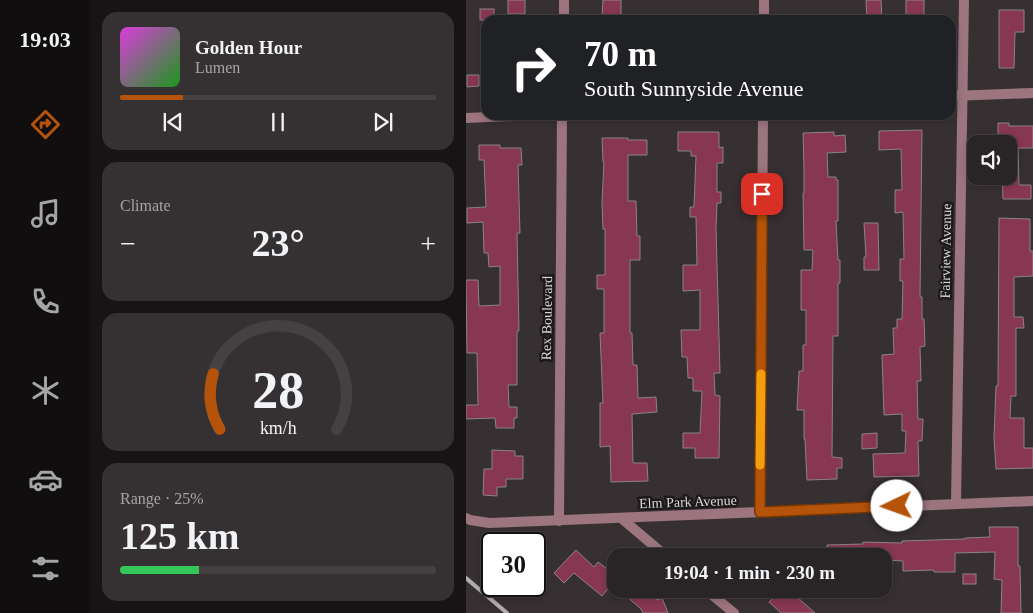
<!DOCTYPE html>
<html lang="en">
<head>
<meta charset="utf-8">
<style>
  body { margin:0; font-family:Georgia,serif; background:#353032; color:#f1f3f6; height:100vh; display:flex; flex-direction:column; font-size:19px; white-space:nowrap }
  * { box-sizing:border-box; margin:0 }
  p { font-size:16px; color:#a5a4a7 }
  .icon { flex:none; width:28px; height:28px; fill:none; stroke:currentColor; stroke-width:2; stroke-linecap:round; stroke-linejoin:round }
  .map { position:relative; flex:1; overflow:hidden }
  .details { display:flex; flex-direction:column; gap:12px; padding:12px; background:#171415; width:376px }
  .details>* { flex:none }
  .guide { position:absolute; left:15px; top:15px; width:475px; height:105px; border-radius:15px; box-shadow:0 2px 8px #0003,0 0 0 1px #454143; background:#202124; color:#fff; overflow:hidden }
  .controls { position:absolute; left:501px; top:135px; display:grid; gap:10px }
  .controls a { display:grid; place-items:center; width:50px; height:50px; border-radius:10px; background:#292426; box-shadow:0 2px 8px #0003,0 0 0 1px #454143; font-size:25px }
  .speed { position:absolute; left:15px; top:532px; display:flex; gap:10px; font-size:25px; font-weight:700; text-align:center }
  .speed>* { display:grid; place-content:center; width:65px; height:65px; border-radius:50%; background:#292426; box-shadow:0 2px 8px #0003,0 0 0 1px #454143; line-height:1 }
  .speed .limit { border:2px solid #111; border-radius:8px; background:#fff; color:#111 }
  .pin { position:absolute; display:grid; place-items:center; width:42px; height:42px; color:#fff; margin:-21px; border-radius:10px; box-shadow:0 2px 8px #0006 }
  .me { position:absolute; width:55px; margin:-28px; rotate:267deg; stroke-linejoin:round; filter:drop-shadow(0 0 4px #0008) }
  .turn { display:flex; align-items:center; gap:18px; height:105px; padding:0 20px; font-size:22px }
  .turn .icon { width:65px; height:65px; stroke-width:2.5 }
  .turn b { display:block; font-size:35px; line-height:42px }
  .big { font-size:38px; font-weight:800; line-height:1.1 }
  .details .widget { flex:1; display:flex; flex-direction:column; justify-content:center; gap:8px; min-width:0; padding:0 18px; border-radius:15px; background:#353032 }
  .details .dial { align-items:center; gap:0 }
  .dial svg { height:130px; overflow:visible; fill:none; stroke:#454143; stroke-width:7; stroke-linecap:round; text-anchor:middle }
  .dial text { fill:#f1f3f6; stroke:none }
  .song { display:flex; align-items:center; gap:15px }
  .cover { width:60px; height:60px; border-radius:8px; background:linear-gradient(135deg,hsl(300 70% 55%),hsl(120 70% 35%)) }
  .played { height:5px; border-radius:2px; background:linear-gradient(90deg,#b45309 20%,#454143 20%) }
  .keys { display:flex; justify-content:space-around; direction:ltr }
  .heat { display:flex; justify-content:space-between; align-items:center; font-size:28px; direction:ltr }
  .charge { height:8px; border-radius:4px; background:linear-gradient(90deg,#34c759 25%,#454143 0) }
  .trip { position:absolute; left:141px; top:548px; width:285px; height:50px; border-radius:15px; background:#292426; box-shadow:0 2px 8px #0003,0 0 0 1px #454143; font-weight:800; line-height:50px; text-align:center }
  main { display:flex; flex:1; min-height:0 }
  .tabs { display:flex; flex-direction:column; width:90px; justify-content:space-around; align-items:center; background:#100e0f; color:#a5a4a7 }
  .tabs .icon { width:35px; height:35px }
  .tabs .active { color:#b45309 }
  .tabs b { font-size:22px; color:#f1f3f6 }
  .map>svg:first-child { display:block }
</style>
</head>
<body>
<main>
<nav class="tabs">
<b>19:03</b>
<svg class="icon active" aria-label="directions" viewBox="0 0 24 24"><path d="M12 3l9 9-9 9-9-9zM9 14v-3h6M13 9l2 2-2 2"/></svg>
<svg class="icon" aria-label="music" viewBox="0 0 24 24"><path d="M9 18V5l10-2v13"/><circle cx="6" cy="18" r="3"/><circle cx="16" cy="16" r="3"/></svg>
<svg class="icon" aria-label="phone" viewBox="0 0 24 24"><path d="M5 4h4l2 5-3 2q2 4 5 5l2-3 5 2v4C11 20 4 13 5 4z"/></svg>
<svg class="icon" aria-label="climate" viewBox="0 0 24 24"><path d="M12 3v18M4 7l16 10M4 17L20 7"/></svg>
<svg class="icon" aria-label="car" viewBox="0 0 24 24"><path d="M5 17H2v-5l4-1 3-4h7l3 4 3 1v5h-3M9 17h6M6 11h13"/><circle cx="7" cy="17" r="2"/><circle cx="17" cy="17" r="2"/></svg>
<svg class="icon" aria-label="filters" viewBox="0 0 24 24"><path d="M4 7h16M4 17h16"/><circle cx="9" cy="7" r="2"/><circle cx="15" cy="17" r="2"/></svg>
</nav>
<section class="details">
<div class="widget">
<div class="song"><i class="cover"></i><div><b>Golden Hour</b><p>Lumen</p></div></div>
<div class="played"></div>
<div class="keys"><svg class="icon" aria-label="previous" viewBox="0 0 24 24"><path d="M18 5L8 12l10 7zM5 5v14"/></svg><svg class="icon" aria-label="pause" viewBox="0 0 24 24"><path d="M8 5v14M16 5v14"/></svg><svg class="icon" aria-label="next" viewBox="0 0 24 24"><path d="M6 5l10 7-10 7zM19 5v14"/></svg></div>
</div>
<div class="widget"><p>Climate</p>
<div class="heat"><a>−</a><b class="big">23°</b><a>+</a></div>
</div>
<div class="widget dial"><svg viewBox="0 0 100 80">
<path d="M14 69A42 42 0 1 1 86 69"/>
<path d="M14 69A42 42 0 0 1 10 35" stroke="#b45309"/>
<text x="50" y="56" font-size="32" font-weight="700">28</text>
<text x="50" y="72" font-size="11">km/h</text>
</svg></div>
<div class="widget"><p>Range · 25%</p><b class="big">125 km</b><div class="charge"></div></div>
</section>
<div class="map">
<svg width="567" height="613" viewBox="0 0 567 613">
  <rect width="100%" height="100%" fill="#373032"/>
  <g fill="#873751" stroke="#8b8385">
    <rect x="42" y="0" width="17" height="14"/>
    <polygon points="137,0 155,0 155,17 136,16"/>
    <polygon points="400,0 415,0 416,20 401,20"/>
    <rect x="440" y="0" width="18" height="20"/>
    <rect x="14" y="9" width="14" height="11"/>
    <polygon points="533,10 558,10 558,32 549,32 548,68 533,68"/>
    <polygon points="1,75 13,75 13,86 1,87"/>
    <polygon points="532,123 543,123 543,126 567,126 567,148 552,148 553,185 565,185 565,199 537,199 536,176 542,176 542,144 532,144"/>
    <polygon points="456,130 454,297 456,297 456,319 458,319 459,346 454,347 455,381 451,381 452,419 457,419 456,441 452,441 453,476 408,477 407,454 439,453 440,431 436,431 436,414 418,415 416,355 428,354 427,328 431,328 431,319 436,319 437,281 434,281 434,259 438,259 437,212 429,213 429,190 436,190 435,149 413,150 413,131"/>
    <polygon points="212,132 253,132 253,148 257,147 257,163 251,163 251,192 255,192 255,203 251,203 250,228 254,373 248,373 249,395 254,396 253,458 229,458 229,448 217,448 217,433 234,433 236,391 227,391 227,378 222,378 221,357 216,357 215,330 234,330 234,290 217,291 217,265 231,265 230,217 224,217 224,207 228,207 230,156 225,156 225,151 212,151"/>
    <polygon points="368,132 368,136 379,135 380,152 361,153 362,177 370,177 370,180 372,180 372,221 370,221 372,260 374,260 374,283 372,283 372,336 367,336 366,457 376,458 376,468 371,468 371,479 341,480 339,439 338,439 338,410 331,410 333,371 337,371 337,345 340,345 340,310 335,310 335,270 346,270 347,250 338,250 337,193 338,193 338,169 337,133"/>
    <polygon points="136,138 162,138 162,140 181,140 181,155 162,155 162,201 170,201 171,236 174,236 174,260 164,260 164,333 166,333 167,365 171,365 172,398 190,397 191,412 166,414 167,463 181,463 182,481 145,482 144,446 134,447 134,403 137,403 134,333 138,333 138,289 131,289 131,275 139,275 139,229 137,229 136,202 138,162 137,162"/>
    <polygon points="13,145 34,145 34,148 55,148 56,165 52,165 54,233 51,233 53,331 51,331 51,385 42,385 43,407 51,407 51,418 48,418 48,428 30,428 29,418 0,419 0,405 12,405 11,353 1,353 0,280 12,280 13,306 34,305 34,266 23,267 22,253 18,253 17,222 1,223 1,208 20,207 18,160 13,160"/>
    <polygon points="533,218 564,219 564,251 567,251 567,276 548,277 548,317 557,317 558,328 550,328 550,396 545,396 544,418 558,418 558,448 567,448 567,468 530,469 528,438 530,386 532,386"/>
    <polygon points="398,223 412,223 413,270 398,270 398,257 400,257"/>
    <polygon points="411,433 411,448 396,449 396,434"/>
    <polygon points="26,450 49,451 49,456 57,456 57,479 40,479 40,487 31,487 31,496 17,495 18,469 26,469"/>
    <polygon points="523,527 552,527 552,566 554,566 555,613 535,613 536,580 528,579 529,552 489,553 489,572 468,572 468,570 437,571 437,561 418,560 418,556 361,556 361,545 397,544 397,542 436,543 436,541 499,539 499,538 524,537"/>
    <polygon points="110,550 128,567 132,562 140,568 150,556 150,579 136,596 108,573 98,583 88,573"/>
    <rect x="497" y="574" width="13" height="10"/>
    <polygon points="152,589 186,589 191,600 196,598 202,613 177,613 175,609"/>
    <polygon points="316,589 322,589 349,613 315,613 303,602"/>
  </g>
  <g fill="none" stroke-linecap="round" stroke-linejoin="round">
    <g stroke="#9c757f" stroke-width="10">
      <polyline points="98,20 98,0"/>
      <polyline points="298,20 298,0"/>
      <polyline points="485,96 567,93"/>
      <polyline points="0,118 70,115"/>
      <polyline points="490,503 498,0"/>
      <polyline points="294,512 297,115"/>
      <polyline points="0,518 4,520 23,523 567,501"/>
      <polyline points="155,518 200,556"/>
      <polyline points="93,521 96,115"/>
      <polyline points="239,589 268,613"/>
    </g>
    <polyline stroke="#b1acad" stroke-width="4" points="0,578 41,613"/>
  </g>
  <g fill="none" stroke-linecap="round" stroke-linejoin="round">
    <defs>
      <polyline id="route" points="296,194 294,512 431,506"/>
    </defs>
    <use href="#route" stroke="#753606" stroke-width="12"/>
    <use href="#route" stroke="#b45309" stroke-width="9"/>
    <polyline stroke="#f59e0b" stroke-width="9" points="294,465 295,374"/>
  </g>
  <g text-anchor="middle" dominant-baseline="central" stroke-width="5" stroke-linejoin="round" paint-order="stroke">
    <g font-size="14" fill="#dcd8d9" stroke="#1c191a">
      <text transform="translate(480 251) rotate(-89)">Fairview Avenue</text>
      <text transform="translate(81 318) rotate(-89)">Rex Boulevard</text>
      <text transform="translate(222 502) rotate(-2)">Elm Park Avenue</text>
    </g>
  </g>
</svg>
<div class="controls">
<a><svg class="icon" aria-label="sound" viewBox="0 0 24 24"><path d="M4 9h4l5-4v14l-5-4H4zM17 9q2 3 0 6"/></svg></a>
</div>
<div class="speed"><div class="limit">30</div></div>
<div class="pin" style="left:296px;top:194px;background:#d93025"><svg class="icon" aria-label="arrive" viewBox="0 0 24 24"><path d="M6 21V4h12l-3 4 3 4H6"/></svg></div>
<svg class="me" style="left:431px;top:506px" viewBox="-20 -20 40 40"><circle r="19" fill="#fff"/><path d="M0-13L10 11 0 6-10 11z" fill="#b45309"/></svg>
<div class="trip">19:04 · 1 min · 230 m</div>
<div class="guide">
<div class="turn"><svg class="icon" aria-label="right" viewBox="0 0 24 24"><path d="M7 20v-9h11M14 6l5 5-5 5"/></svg><div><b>70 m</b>South Sunnyside Avenue</div></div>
</div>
</div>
</main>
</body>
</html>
